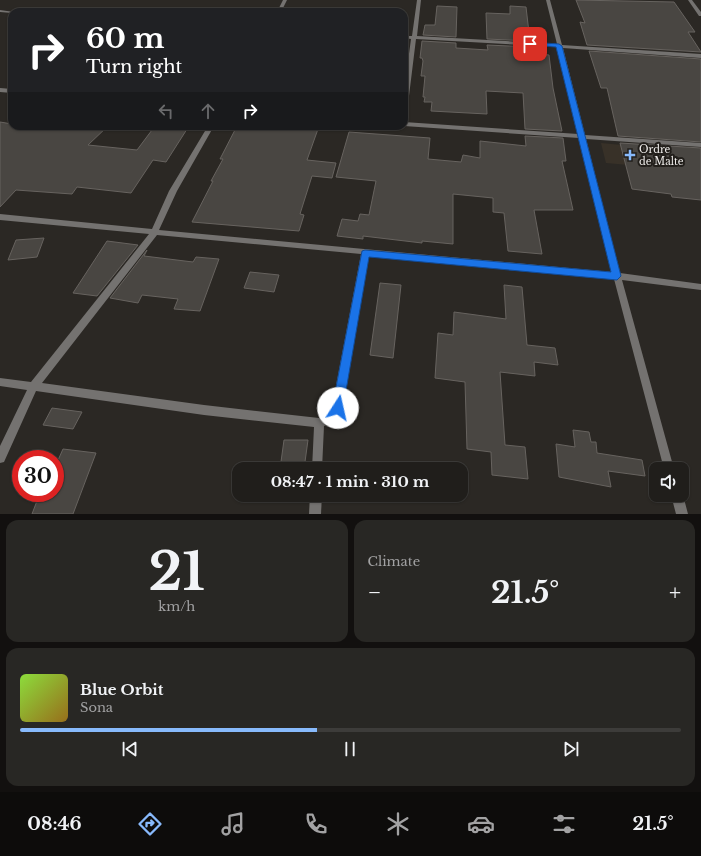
<!DOCTYPE html>
<html lang="en">
<head>
<meta charset="utf-8">
<style>
  body { margin:0; font-family:"Libre Baskerville",serif; background:#282724; color:#f1f3f6; height:100vh; display:flex; flex-direction:column; font-size:15px; white-space:nowrap }
  * { box-sizing:border-box; margin:0 }
  p { font-size:13px; color:#a2a2a3 }
  .icon { flex:none; width:22px; height:22px; fill:none; stroke:currentColor; stroke-width:2; stroke-linecap:round; stroke-linejoin:round }
  .map { position:relative; height:514px; overflow:hidden }
  .side { display:flex; flex-direction:column; gap:6px; padding:6px; background:#12100f; flex:1 }
  .side>* { flex:none }
  .top-card { position:absolute; left:8px; top:8px; width:400px; height:122px; border-radius:12px; box-shadow:0 1px 3px #0004,0 0 0 1px #3d3c3a; background:#202124; color:#fff; overflow:hidden }
  .buttons { position:absolute; left:649px; top:462px; display:grid; gap:8px }
  .buttons a { display:grid; place-items:center; width:40px; height:40px; border-radius:8px; background:#201e1b; box-shadow:0 1px 3px #0004,0 0 0 1px #3d3c3a; font-size:20px }
  .speed { position:absolute; left:12px; top:450px; display:flex; gap:8px; font-size:20px; font-weight:700; text-align:center }
  .speed>* { display:grid; place-content:center; width:52px; height:52px; border-radius:50%; background:#201e1b; box-shadow:0 1px 3px #0004,0 0 0 1px #3d3c3a; line-height:1 }
  .speed .limit { border:6px solid #d22; background:#fff; color:#111 }
  .pin { position:absolute; display:grid; place-items:center; width:34px; height:34px; color:#fff; margin:-17px; border-radius:8px; box-shadow:0 2px 6px #0006 }
  .me { position:absolute; width:44px; margin:-22px; rotate:10deg; stroke-linejoin:round; filter:drop-shadow(0 0 3px #0008) }
  .turn { display:flex; align-items:center; gap:14px; height:84px; padding:0 12px; font-size:18px }
  .turn .icon { width:52px; height:52px; stroke-width:2.5 }
  .turn b { display:block; font-size:28px; line-height:34px }
  .lanes { display:flex; align-items:center; height:38px; padding:0 12px; background:#0003; justify-content:center; gap:20px; direction:ltr }
  .lanes .off { opacity:.35 }
  .big { font-size:30px; font-weight:700; line-height:1.1 }
  .side .widget { flex:1; display:flex; flex-direction:column; justify-content:center; gap:6px; min-width:0; padding:0 14px; border-radius:12px; background:#282724 }
  .side .dial { align-items:center; gap:0 }
  .dial b { font-size:52px; line-height:1 }
  .song { display:flex; align-items:center; gap:12px }
  .cover { width:48px; height:48px; border-radius:6px; background:linear-gradient(135deg,hsl(90 70% 55%),hsl(40 70% 35%)) }
  .played { height:4px; border-radius:2px; background:linear-gradient(90deg,#88bafc 45%,#3d3c3a 45%) }
  .keys { display:flex; justify-content:space-around; direction:ltr }
  .heat { display:flex; justify-content:space-between; align-items:center; font-size:22px; direction:ltr }
  .side .tiles { flex:1; display:grid; gap:6px; grid-template-columns:1fr 1fr }
  .widget:last-child { grid-column:span 2 }
  .trip { position:absolute; left:232px; top:462px; width:236px; height:40px; border-radius:12px; background:#201e1b; box-shadow:0 1px 3px #0004,0 0 0 1px #3d3c3a; font-weight:700; line-height:40px; text-align:center }
  .tabs { display:flex; height:64px; justify-content:space-around; align-items:center; background:#0d0c0b; color:#a2a2a3 }
  .tabs .icon { width:28px; height:28px }
  .tabs .active { color:#88bafc }
  .tabs b { font-size:18px; color:#f1f3f6 }
  .map>svg:first-child { display:block }
</style>
</head>
<body>
<div class="map">
<svg width="701" height="514" viewBox="0 0 701 514">
  <rect width="100%" height="100%" fill="#2b2824"/>
  <polygon fill="#383128" points="601,143 654,148 662,168 606,163"/>
  <g fill="#494642" stroke="#67635f">
    <polygon points="576,0 674,2 695,32 688,32 701,52 587,45 580,22 585,23"/>
    <polygon points="437,6 457,7 456,37 423,35 425,25 435,25"/>
    <polygon points="510,6 526,7 530,41 487,39 486,13 510,14"/>
    <polygon points="422,41 456,43 456,48 488,50 487,45 531,47 532,53 549,55 553,88 562,131 525,129 523,93 486,91 487,114 431,111 432,102 424,102 425,97 423,97 425,76 421,76 423,61 422,58 420,58"/>
    <polygon points="589,51 701,59 701,142 618,136 607,88 601,88"/>
    <polygon points="0,122 12,124 12,126 108,126 88,145 137,150 155,126 189,126 166,162 153,160 131,193 77,187 72,194 16,190 0,207"/>
    <polygon points="237,126 286,126 318,129 307,160 336,163 332,178 312,176 300,214 304,215 299,231 192,222 213,181 211,181 223,159 220,159"/>
    <polygon points="349,132 430,138 428,159 461,162 463,155 480,158 480,141 526,146 525,136 563,138 566,161 562,161 573,210 534,210 542,254 508,251 504,213 493,212 493,198 453,194 453,244 422,241 422,243 363,236 363,239 337,236 342,219 358,221 360,214 369,215 376,181 336,177"/>
    <polygon points="620,143 701,148 701,200 672,197 671,194 632,189"/>
    <polygon points="44,238 37,257 8,260 16,240"/>
    <polygon points="107,241 138,245 97,296 73,293"/>
    <polygon points="147,250 144,256 193,262 196,257 219,259 200,311 174,309 178,299 142,295 138,303 110,298"/>
    <polygon points="250,272 279,275 274,292 244,288"/>
    <polygon points="380,283 401,285 393,358 370,355"/>
    <polygon points="504,285 522,287 527,345 555,348 558,365 534,362 535,376 500,372 505,445 525,447 528,479 492,475 491,452 467,449 465,382 435,378 438,333 453,335 454,312 506,319"/>
    <polygon points="52,408 82,412 73,429 43,425"/>
    <polygon points="573,430 589,432 591,442 596,442 597,453 642,460 645,476 608,471 611,487 559,477 556,444 575,447"/>
    <polygon points="284,440 308,440 304,469 280,469"/>
    <polygon points="63,449 96,453 73,514 32,514 40,493 55,493 55,467"/>
  </g>
  <g fill="none" stroke-linecap="round" stroke-linejoin="round">
    <g fill="#747270" fill-rule="evenodd">
      <polygon points="283,0 287,0 281,12 277,12"/>
      <path d="M417 0H421L417 36 557 44 546 0H550L562 45 701 54V58L563 48 585 135 701 143V147L586 139 620 273 701 284V290L622 280 674 469H664L614 279 369 255 342 408 336 421 324 426 322 469H312L314 427 204 415 36 391 4 462 0 463V446L27 390 0 386V378L31 382 149 234 0 220V214L152 229 169 191 208 126H214L177 191 159 230 612 272 579 138 404 126V122L578 134 557 47 416 39 407 112 404 114V91L411 39 404 38V36H412ZM157 235 361 254 332 407 328 415 319 418 204 405 42 383Z"/>
      <polygon points="688,0 692,0 701,12 701,16 699,16"/>
      <polygon points="0,10 14,12 12,12 12,13 0,12"/>
      <polygon points="0,88 12,89 12,93 0,92"/>
      <polygon points="682,493 683,495 688,514 676,514 671,495 682,495"/>
      <polygon points="310,495 322,495 321,514 309,514"/>
    </g>
  </g>
  <polygon fill="#1a73e8" stroke="#114b97" points="530,42 559,44 562,46 621,276 617,280 369,257 343,408 342,412 338,413 333,412 332,408 362,251 365,250 611,272 556,47 528,45 528,43"/>
  <path fill="#88bafc" stroke="#221f1b" stroke-width="1.5" d="M628 149h4v4h4v4h-4v4h-4v-4h-4v-4h4z"/>
  <g text-anchor="middle" dominant-baseline="central" stroke-width="4" stroke-linejoin="round" paint-order="stroke">
    <g font-size="10" fill="#f0eeec" stroke="#221f1b" text-anchor="start">
      <text x="639" y="149">Ordre<tspan x="639" dy="12">de Malte</tspan></text>
    </g>
  </g>
</svg>
<div class="buttons">
<a><svg class="icon" aria-label="sound" viewBox="0 0 24 24"><path d="M4 9h4l5-4v14l-5-4H4zM17 9q2 3 0 6"/></svg></a>
</div>
<div class="speed"><div class="limit">30</div></div>
<div class="pin" style="left:530px;top:44px;background:#d93025"><svg class="icon" aria-label="arrive" viewBox="0 0 24 24"><path d="M6 21V4h12l-3 4 3 4H6"/></svg></div>
<svg class="me" style="left:338px;top:408px" viewBox="-20 -20 40 40"><circle r="19" fill="#fff"/><path d="M0-13L10 11 0 6-10 11z" fill="#1a73e8"/></svg>
<div class="trip">08:47 · 1 min · 310 m</div>
<div class="top-card">
<div class="turn"><svg class="icon" aria-label="right" viewBox="0 0 24 24"><path d="M7 20v-9h11M14 6l5 5-5 5"/></svg><div><b>60 m</b>Turn right</div></div>
<div class="lanes"><svg class="icon off" aria-label="left" viewBox="0 0 24 24"><path d="M17 20v-9H6M10 6l-5 5 5 5"/></svg><svg class="icon off" aria-label="ahead" viewBox="0 0 24 24"><path d="M12 20V5M6 11l6-6 6 6"/></svg><svg class="icon" aria-label="right" viewBox="0 0 24 24"><path d="M7 20v-9h11M14 6l5 5-5 5"/></svg></div>
</div>
</div>
<section class="side">
<div class="tiles">
<div class="widget dial"><b>21</b><p>km/h</p></div>
<div class="widget"><p>Climate</p>
<div class="heat"><a>−</a><b class="big">21.5°</b><a>+</a></div>
</div>
<div class="widget">
<div class="song"><i class="cover"></i><div><b>Blue Orbit</b><p>Sona</p></div></div>
<div class="played"></div>
<div class="keys"><svg class="icon" aria-label="previous" viewBox="0 0 24 24"><path d="M18 5L8 12l10 7zM5 5v14"/></svg><svg class="icon" aria-label="pause" viewBox="0 0 24 24"><path d="M8 5v14M16 5v14"/></svg><svg class="icon" aria-label="next" viewBox="0 0 24 24"><path d="M6 5l10 7-10 7zM19 5v14"/></svg></div>
</div>
</div>
</section>
<nav class="tabs">
<b>08:46</b>
<svg class="icon active" aria-label="directions" viewBox="0 0 24 24"><path d="M12 3l9 9-9 9-9-9zM9 14v-3h6M13 9l2 2-2 2"/></svg>
<svg class="icon" aria-label="music" viewBox="0 0 24 24"><path d="M9 18V5l10-2v13"/><circle cx="6" cy="18" r="3"/><circle cx="16" cy="16" r="3"/></svg>
<svg class="icon" aria-label="phone" viewBox="0 0 24 24"><path d="M5 4h4l2 5-3 2q2 4 5 5l2-3 5 2v4C11 20 4 13 5 4z"/></svg>
<svg class="icon" aria-label="climate" viewBox="0 0 24 24"><path d="M12 3v18M4 7l16 10M4 17L20 7"/></svg>
<svg class="icon" aria-label="car" viewBox="0 0 24 24"><path d="M5 17H2v-5l4-1 3-4h7l3 4 3 1v5h-3M9 17h6M6 11h13"/><circle cx="7" cy="17" r="2"/><circle cx="17" cy="17" r="2"/></svg>
<svg class="icon" aria-label="filters" viewBox="0 0 24 24"><path d="M4 7h16M4 17h16"/><circle cx="9" cy="7" r="2"/><circle cx="15" cy="17" r="2"/></svg>
<b>21.5°</b>
</nav>
</body>
</html>
